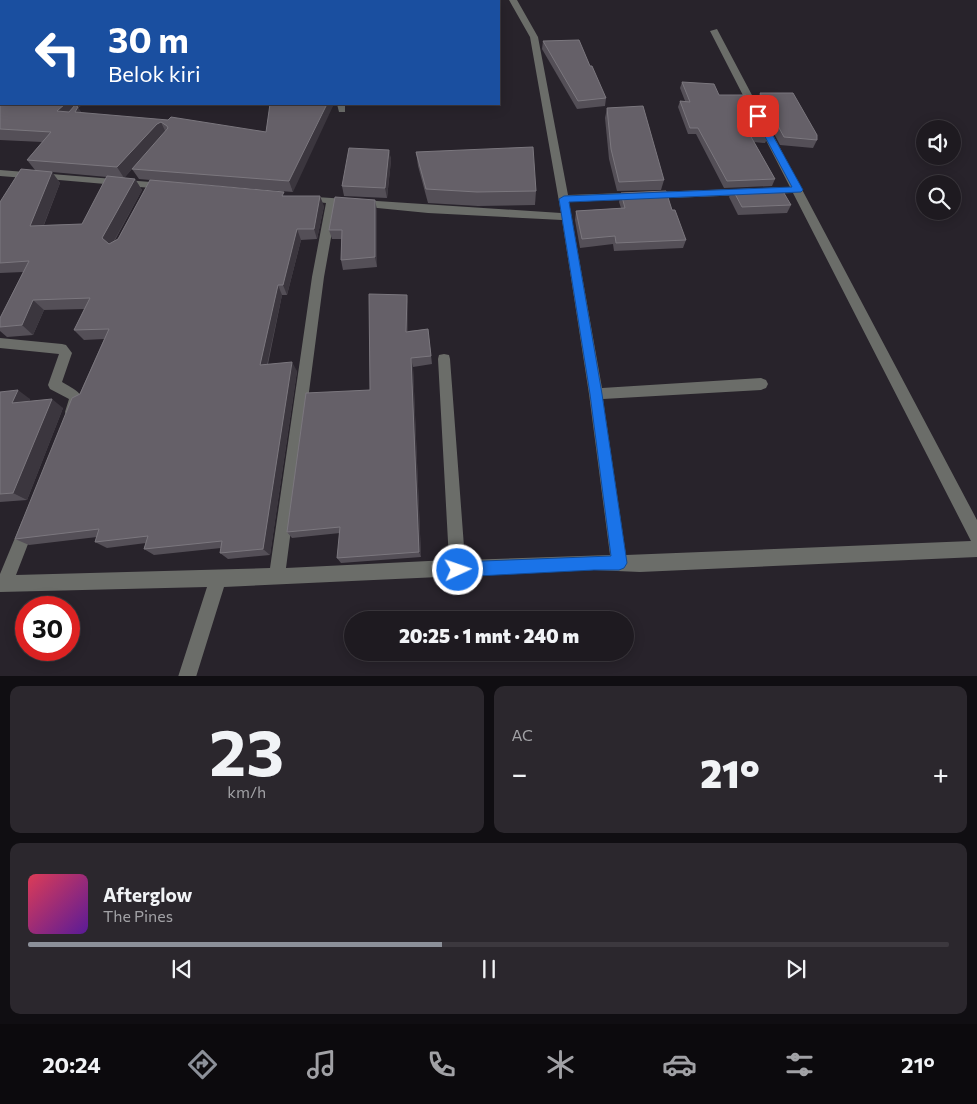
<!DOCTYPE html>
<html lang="id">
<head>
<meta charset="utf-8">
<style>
  body { margin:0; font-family:Commissioner,sans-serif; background:#2b272d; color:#f1f3f6; height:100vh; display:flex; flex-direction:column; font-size:19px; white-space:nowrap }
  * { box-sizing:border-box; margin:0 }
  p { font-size:16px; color:#a1a1a5 }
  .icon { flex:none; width:28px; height:28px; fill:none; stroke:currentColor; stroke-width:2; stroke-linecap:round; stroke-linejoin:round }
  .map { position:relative; height:676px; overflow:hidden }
  .details { display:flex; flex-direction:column; gap:10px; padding:10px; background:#100e12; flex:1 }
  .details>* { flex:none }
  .guide { position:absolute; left:0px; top:0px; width:500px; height:105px; box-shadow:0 2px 12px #0003,0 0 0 1px #3c383e; background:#1a4fa0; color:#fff; overflow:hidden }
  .tools { position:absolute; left:916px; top:120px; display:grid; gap:10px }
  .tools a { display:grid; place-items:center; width:45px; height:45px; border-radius:50%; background:#1e1a20; box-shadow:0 2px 12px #0003,0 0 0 1px #3c383e; font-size:25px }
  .speed { position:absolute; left:15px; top:596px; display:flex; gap:10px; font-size:25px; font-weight:700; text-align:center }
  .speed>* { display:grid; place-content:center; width:65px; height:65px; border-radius:50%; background:#1e1a20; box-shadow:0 2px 12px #0003,0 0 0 1px #3c383e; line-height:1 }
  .speed .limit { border:8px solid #d22; background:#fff; color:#111 }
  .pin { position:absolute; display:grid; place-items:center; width:42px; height:42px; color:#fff; margin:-21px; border-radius:10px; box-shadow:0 2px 8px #0006 }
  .me { position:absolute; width:55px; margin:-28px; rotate:87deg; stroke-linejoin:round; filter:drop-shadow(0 0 4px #0008) }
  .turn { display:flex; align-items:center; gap:18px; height:105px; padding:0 25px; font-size:22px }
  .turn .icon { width:65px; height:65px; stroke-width:2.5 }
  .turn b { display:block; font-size:35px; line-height:42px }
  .big { font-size:38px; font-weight:800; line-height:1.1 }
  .details .tile { flex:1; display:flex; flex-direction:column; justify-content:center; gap:8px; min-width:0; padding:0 18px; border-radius:10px; background:#2b272d }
  .details .dial { align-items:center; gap:0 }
  .dial b { font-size:65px; line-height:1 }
  .song { display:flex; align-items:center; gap:15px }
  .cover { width:60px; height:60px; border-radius:8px; background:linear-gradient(135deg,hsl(350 70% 55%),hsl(270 70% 35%)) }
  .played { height:5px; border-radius:2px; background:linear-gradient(90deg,#8c9099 45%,#3c383e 45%) }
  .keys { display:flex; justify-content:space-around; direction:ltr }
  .heat { display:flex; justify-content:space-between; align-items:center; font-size:28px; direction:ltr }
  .details .tiles { flex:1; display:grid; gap:10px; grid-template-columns:1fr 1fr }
  .tile:last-child { grid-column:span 2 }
  .trip { position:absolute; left:344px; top:611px; width:290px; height:50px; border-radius:25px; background:#1e1a20; box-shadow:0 2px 12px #0003,0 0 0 1px #3c383e; font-weight:800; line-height:50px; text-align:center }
  .dock { display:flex; height:80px; justify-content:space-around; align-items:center; background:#0c0a0d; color:#a1a1a5 }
  .dock .icon { width:35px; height:35px }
  .dock .active { color:#8c9099 }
  .dock b { font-size:22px; color:#f1f3f6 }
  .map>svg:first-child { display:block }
</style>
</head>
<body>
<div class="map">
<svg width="977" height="677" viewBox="0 0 977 677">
  <rect width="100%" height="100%" fill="#28232b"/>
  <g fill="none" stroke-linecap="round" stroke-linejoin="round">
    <g fill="#6b6d69" fill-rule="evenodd">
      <path d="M509 0H517L538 37 568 195 790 187 710 31 717 29 977 520V557L640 572 594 570 224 587 196 677H178L207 587 0 592V574L22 521 27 518 32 521 35 526 16 575 270 568 312 277 326 203 301 200V196L561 213 530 37ZM793 193 971 541 626 555 603 399 761 390 766 388 768 384 766 380 761 378 602 388 569 202ZM337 204 428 213 562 220 589 394 610 555 465 560 450 359 449 355 444 354 439 355 438 359 449 560 286 568 324 277Z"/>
      <polygon points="0,1 3,1 1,5 0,5"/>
      <polygon points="337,104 345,104 345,112 339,112"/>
      <polygon points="0,170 25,172 30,175 25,178 0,176"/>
      <polygon points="39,173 163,183 168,186 163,189 36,178 34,176"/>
      <path d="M0 338 62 344 66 345 72 353 62 382C81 393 87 395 77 416L72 418 67 416 65 412 69 399 50 389 48 385 59 354 0 348Z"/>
    </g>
  </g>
  <g fill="#544f57" fill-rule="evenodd">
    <polygon points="543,41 590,66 606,98 605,106 577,109 542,49"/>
    <path d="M0 58 1 104H83L78 108 82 113 266 132 270 104 293 192 168 182 286 196 324 206 317 239 301 240 287 295H282L268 364 297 371 270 555 228 559 220 553 221 548 154 555 144 549 146 543 107 548 95 542 97 537 29 545 15 539 104 339 84 340 74 330 84 309 44 310 33 335 7 337 0 331V318L23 272 0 273V202L35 170 27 160 42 142 0 140ZM132 169 139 179 150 180 118 239 114 242 142 190 135 179 124 178ZM52 172 107 177 82 224 44 225 60 183Z"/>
    <polygon points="682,82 719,95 768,137 765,143 754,142 775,179 772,186 724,188 696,134 688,134 678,107 680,101 685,101 680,88"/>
    <polygon points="760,93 817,140 813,148 780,145 757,101"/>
    <polygon points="607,108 664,180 661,190 617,191 609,159 605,118"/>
    <polygon points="389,150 391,160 387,198 344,196 342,186"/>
    <polygon points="416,152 536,191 535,205 478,206 428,203 418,166"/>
    <polygon points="733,190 791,205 787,213 738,215 729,197"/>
    <polygon points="621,193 672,210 686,240 683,248 614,251 613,244 580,248 575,220 576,211 621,208 619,202"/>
    <polygon points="377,210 377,267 343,270 341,260 341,239 332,239 329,230"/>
    <polygon points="407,295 408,304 408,331 428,329 432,364 413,367 421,557 341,563 337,558 340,533 292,538 287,532 370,390"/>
    <polygon points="0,392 30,399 29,401 63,408 27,500 0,502"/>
  </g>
  <g fill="#3b363e">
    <polygon points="65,104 83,104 78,108 85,117 65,122 57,111"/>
    <polygon points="327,104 334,104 293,192 289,181"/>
    <polygon points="161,122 166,133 163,135 124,178 117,167 157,124"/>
    <polygon points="389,150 391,160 387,198 385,188"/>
    <polygon points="52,172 60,183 39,237 30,226"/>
    <polygon points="135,179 142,190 110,248 102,238"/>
    <polygon points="320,196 324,206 317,239 314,229"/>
    <polygon points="375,200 377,210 377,267 375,257"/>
    <polygon points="297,229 301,240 287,295 283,285"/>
    <polygon points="278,285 282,295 265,374 260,365"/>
    <polygon points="407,295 408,304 408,340 406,332"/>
    <polygon points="33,300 44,310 33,335 22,325"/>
    <polygon points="411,358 413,367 421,557 419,552"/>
    <polygon points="292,362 297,371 270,555 263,549"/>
    <polygon points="18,390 30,399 25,412 12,403"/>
    <polygon points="52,399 63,408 27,500 13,493"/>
  </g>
  <g fill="#656068" stroke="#7b777e">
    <polygon points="410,0 467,0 466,1 409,1"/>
    <polygon points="579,40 590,66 592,66 606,98 578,101 543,41"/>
    <polygon points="0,58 1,58 1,104 65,104 57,111 69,112 75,105 78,107 75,112 168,120 171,117 266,132 270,104 327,104 289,181 132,169 168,128 167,126 161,122 157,124 117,167 27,160 51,132 0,129"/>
    <polygon points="682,82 714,84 719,95 746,95 768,137 750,135 775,179 727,181 698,128 690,128 680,101 690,102"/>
    <polygon points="760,93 793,93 817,135 817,140 784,137"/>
    <polygon points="643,106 664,180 619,182 611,149 607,108"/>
    <polygon points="533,147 536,191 477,192 426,189 416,152"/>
    <polygon points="349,148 389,150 385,188 342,186"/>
    <polygon points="21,169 52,172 30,226 82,224 107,176 135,179 102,238 109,244 118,239 150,180 284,192 282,196 320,196 314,229 297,229 283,285 278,285 260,365 292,362 263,549 220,553 222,541 144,549 148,536 95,542 99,529 15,539 72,398 80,394 109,329 74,330 90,298 33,300 22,325 0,327 0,318 29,261 0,263 0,202"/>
    <polygon points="781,188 791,205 742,207 733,190"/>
    <polygon points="666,191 672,210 675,210 686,240 616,243 615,236 582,239 576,211 625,208 621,193"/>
    <polygon points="335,197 375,200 375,257 341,260 342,230 329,230"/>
    <polygon points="369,294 407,295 406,332 428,329 431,356 411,358 419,552 337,558 340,527 287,532 306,393 370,390"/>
    <polygon points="18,390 12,403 52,399 13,493 0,494 0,392"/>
  </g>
  <polygon fill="#1a73e8" stroke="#114b97" points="758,113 762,116 803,190 801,192 569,202 602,394 627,563 624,568 619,570 594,570 458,577 453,575 451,570 453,564 458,562 611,556 590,394 559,199 564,196 792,187 754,116"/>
</svg>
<div class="tools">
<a><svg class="icon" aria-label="sound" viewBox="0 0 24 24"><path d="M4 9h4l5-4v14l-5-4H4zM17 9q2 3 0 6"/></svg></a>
<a><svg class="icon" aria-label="search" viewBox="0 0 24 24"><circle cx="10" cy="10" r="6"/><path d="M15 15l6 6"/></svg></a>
</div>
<div class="speed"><div class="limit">30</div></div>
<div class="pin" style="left:758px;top:116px;background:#d93025"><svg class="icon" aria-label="arrive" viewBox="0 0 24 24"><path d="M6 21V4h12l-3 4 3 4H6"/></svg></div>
<svg class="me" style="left:458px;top:570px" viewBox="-20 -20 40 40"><circle r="17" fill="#1a73e8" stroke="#fff" stroke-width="3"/><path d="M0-11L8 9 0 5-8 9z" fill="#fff"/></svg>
<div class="trip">20:25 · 1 mnt · 240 m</div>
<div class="guide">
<div class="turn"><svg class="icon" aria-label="left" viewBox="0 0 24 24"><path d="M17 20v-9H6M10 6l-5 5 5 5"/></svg><div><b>30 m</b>Belok kiri</div></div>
</div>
</div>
<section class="details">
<div class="tiles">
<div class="tile dial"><b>23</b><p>km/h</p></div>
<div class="tile"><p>AC</p>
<div class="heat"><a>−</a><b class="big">21°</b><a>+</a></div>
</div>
<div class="tile">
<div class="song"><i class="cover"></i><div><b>Afterglow</b><p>The Pines</p></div></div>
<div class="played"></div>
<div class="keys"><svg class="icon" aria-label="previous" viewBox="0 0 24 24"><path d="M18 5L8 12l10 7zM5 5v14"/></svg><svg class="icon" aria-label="pause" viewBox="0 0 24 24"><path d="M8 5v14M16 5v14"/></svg><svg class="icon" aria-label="next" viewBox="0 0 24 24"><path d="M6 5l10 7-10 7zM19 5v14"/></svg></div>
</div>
</div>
</section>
<nav class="dock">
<b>20:24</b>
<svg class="icon active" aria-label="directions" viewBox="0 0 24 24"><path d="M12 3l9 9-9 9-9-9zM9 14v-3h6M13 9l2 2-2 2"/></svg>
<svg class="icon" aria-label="music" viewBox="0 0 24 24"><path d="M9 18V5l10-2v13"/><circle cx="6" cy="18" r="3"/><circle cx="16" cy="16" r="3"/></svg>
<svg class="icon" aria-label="phone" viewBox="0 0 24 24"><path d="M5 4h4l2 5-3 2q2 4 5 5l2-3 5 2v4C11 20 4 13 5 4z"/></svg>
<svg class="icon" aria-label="climate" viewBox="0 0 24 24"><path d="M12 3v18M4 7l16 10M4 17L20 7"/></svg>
<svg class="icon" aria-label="car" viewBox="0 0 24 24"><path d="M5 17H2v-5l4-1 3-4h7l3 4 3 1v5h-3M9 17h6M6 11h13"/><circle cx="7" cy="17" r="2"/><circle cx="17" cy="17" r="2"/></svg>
<svg class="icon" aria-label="filters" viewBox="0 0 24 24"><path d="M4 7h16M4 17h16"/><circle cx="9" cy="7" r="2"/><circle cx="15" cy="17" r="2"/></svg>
<b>21°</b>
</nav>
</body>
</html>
